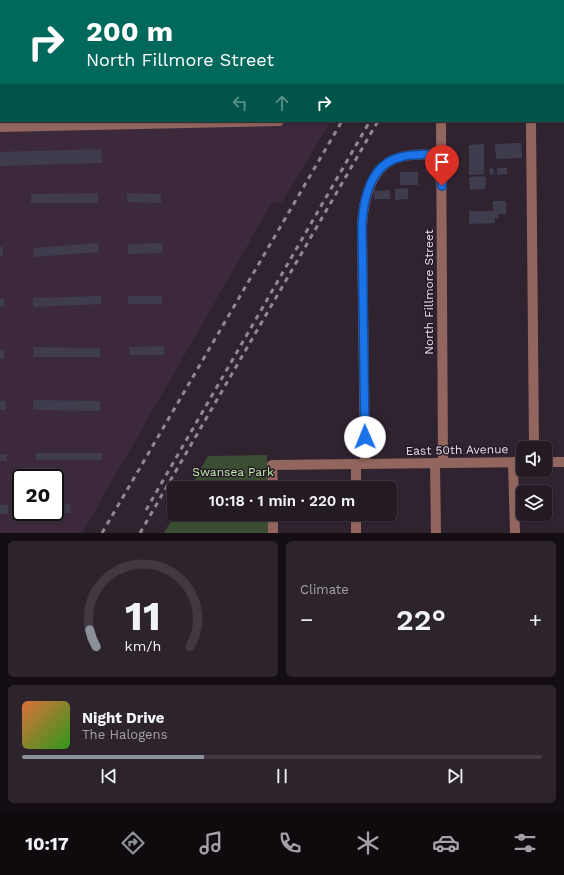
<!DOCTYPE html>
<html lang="en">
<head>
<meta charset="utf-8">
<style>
  body { margin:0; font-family:"Work Sans",sans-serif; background:#2c232c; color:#f1f3f6; height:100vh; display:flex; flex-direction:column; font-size:15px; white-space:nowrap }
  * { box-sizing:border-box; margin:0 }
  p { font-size:13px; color:#a3a1a6 }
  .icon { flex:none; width:22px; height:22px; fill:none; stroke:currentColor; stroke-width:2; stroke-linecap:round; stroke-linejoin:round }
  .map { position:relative; height:533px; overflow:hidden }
  .side { display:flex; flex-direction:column; gap:8px; padding:8px; background:#140e14; flex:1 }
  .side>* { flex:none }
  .banner { position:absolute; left:0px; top:0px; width:564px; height:122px; box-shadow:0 1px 3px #0004,0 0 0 1px #413841; background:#00695c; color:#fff; overflow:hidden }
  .fabs { position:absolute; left:516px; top:441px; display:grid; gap:8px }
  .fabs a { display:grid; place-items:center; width:36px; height:36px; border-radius:6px; background:#241a24; box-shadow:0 1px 3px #0004,0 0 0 1px #413841; font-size:20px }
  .speed { position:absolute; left:12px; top:469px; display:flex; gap:8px; font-size:20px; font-weight:700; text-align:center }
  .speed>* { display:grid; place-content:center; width:52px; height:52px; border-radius:50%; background:#241a24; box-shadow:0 1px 3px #0004,0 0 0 1px #413841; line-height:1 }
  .speed .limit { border:2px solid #111; border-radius:6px; background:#fff; color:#111 }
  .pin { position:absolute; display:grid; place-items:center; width:34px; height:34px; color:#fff; margin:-41px -17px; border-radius:50% 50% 50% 0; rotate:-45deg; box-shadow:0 0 4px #0007 }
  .pin .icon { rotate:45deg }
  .me { position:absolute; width:44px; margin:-22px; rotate:359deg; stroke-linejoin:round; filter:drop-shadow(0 0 3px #0008) }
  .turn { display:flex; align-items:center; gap:14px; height:84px; padding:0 20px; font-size:18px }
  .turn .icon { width:52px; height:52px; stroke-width:2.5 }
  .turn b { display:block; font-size:28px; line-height:34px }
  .lanes { display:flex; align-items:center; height:38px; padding:0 20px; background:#0003; justify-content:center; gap:20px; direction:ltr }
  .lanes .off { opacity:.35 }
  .big { font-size:30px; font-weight:600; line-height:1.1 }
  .side .card { flex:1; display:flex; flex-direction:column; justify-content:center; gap:6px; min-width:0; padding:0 14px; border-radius:6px; background:#2c232c }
  .side .dial { align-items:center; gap:0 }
  .dial svg { height:104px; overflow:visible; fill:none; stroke:#413841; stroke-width:7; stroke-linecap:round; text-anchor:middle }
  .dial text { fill:#f1f3f6; stroke:none }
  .song { display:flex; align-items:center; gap:12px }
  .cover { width:48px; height:48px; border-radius:6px; background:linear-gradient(135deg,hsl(20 70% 55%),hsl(110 70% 35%)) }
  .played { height:4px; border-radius:2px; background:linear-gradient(90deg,#8c9099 35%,#413841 35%) }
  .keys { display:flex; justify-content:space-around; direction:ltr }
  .heat { display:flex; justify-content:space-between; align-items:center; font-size:22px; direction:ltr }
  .side .tiles { flex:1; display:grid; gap:8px; grid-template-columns:1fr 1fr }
  .card:last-child { grid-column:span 2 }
  .trip { position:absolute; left:167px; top:481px; width:230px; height:40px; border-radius:6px; background:#241a24; box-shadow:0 1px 3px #0004,0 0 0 1px #413841; font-weight:600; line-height:40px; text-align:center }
  .tabs { display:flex; height:64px; justify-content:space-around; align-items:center; background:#0e0a0e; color:#a3a1a6 }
  .tabs .icon { width:28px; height:28px }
  .tabs .on { color:#8c9099 }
  .tabs b { font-size:18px; color:#f1f3f6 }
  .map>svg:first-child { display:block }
</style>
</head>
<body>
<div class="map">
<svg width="564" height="533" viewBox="0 0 564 533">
  <rect width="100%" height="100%" fill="#302330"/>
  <path fill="#3c2a3c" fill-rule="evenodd" d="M0 0H404L1 1V121H331L281 203 273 201 82 533H0ZM21 478H55V512H21Z"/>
  <g fill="#3b4d33">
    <polygon points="267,455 268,488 190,488 208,456"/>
    <polygon points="175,514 268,514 268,533 164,533"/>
  </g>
  <g fill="#3f3c4d">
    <polygon points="521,143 522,158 496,159 495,144"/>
    <polygon points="484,144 484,174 469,175 469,145"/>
    <polygon points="101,149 102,163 0,166 0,152"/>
    <polygon points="493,168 494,174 490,175 489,169"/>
    <polygon points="497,168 507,168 507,174 497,175"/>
    <rect x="400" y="172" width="18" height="13"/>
    <polygon points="481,176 486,177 485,189 470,190 469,177"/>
    <polygon points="408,188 408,199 395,200 395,189"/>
    <polygon points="390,190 390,199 374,199 374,191"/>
    <polygon points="98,193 98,203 31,203 31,194"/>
    <polygon points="127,193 161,194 161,203 127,202"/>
    <polygon points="493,201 506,201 506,214 498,214 499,218 495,218 495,223 469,224 469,211 493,211"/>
    <polygon points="98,243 99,252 34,257 33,248"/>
    <polygon points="162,243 162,253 128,254 128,244"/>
    <rect x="0" y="247" width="3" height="9"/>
    <polygon points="101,296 101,304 33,307 33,298"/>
    <rect x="128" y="296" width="34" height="8"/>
    <polygon points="0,299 4,299 4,306 0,307"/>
    <polygon points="164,346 164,355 129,355 129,347"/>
    <polygon points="33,347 100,348 100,357 33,357"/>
    <rect x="0" y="350" width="4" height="9"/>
    <polygon points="33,400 100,401 100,411 33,410"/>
    <polygon points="0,401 5,401 6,410 0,410"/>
    <rect x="36" y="453" width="66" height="7"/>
    <rect x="0" y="454" width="7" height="7"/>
    <polygon points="55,504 70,504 71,513 37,514 37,512 55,512"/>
    <rect x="0" y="505" width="8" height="9"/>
  </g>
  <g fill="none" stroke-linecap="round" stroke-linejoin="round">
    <g stroke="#92655e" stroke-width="10">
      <polyline points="277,0 277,1"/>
      <polyline points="530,0 530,1"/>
      <polyline points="563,117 564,117"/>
      <polyline points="441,121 443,463"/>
      <polyline points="531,121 534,448"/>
      <polyline points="0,127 279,121"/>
      <polyline points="513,462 515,533"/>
      <polyline points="545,462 564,462"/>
      <polyline points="435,463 436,533"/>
      <polyline points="356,464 356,488"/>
      <path d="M365 464 362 227C363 200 371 164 401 157 414 153 428 155 442 155"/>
      <polyline points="273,488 272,465 523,462"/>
      <polyline points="273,514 273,533"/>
      <polyline points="356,514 356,533"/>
    </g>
    <g stroke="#918791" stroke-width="3" stroke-dasharray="5 5" stroke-linecap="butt">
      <polyline points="411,1 411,0"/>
      <polyline points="440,1 441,0"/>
      <polyline points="447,1 448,0"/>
      <polyline points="146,510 370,121"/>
      <polyline points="102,533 342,121"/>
      <polyline points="140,533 378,121"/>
    </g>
  </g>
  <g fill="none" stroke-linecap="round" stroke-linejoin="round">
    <defs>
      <path id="route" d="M365 437 362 227C363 200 370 164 401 157 414 153 428 155 442 155V186"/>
    </defs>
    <use href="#route" stroke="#114b97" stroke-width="10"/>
    <use href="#route" stroke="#1a73e8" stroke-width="7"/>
  </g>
  <g text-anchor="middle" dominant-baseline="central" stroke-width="3" stroke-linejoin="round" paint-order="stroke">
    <g font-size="12" fill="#e7dfe7" stroke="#261a26">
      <text transform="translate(429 292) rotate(-90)">North Fillmore Street</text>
      <text transform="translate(457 450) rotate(-1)">East 50th Avenue</text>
    </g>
    <g font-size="12" fill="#c0efaa" stroke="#261a26">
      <text x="233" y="472">Swansea Park</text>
    </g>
  </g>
</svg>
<div class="fabs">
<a><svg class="icon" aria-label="sound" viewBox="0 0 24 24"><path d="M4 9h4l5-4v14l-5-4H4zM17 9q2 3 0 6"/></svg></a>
<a><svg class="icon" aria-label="layers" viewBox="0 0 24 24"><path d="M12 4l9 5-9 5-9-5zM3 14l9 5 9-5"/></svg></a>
</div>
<div class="speed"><div class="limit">20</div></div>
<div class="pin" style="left:442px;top:186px;background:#d93025"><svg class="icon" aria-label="arrive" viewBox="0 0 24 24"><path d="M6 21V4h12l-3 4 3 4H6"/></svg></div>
<svg class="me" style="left:365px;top:437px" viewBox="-20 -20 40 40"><circle r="19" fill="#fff"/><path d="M0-13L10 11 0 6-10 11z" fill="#1a73e8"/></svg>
<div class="trip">10:18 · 1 min · 220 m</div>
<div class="banner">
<div class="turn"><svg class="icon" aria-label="right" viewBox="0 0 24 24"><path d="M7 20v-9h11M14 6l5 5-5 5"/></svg><div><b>200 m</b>North Fillmore Street</div></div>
<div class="lanes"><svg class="icon off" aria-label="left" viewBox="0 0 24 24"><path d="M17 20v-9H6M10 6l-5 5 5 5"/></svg><svg class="icon off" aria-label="ahead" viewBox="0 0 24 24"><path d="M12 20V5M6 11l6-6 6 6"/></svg><svg class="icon" aria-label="right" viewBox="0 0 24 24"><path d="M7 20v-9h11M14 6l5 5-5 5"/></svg></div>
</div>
</div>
<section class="side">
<div class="tiles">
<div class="card dial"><svg viewBox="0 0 100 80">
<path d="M14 69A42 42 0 1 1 86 69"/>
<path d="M14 69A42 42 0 0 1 9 56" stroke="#8c9099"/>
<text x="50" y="56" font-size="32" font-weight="700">11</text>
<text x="50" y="72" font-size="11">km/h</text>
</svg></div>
<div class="card"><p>Climate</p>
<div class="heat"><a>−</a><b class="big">22°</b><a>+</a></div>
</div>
<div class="card">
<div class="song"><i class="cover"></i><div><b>Night Drive</b><p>The Halogens</p></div></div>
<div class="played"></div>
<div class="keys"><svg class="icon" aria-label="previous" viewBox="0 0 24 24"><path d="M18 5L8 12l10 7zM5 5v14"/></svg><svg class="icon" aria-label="pause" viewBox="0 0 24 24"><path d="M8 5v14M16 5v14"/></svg><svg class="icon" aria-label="next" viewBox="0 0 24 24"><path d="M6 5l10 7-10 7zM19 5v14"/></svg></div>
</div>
</div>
</section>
<nav class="tabs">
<b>10:17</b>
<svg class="icon on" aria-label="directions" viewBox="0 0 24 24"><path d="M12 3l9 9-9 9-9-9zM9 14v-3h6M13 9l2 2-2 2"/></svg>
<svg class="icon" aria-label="music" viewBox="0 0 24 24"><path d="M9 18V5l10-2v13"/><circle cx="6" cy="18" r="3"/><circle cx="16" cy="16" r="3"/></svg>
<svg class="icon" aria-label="phone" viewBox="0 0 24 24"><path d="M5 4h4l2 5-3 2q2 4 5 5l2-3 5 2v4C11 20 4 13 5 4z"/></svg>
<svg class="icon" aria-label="climate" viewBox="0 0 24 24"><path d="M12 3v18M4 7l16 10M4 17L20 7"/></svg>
<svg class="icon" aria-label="car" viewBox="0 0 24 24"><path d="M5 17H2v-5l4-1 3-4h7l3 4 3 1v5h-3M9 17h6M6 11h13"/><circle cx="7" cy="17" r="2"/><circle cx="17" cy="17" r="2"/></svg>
<svg class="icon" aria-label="filters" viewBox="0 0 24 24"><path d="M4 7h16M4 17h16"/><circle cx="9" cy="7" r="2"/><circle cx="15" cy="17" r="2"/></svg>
</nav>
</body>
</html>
